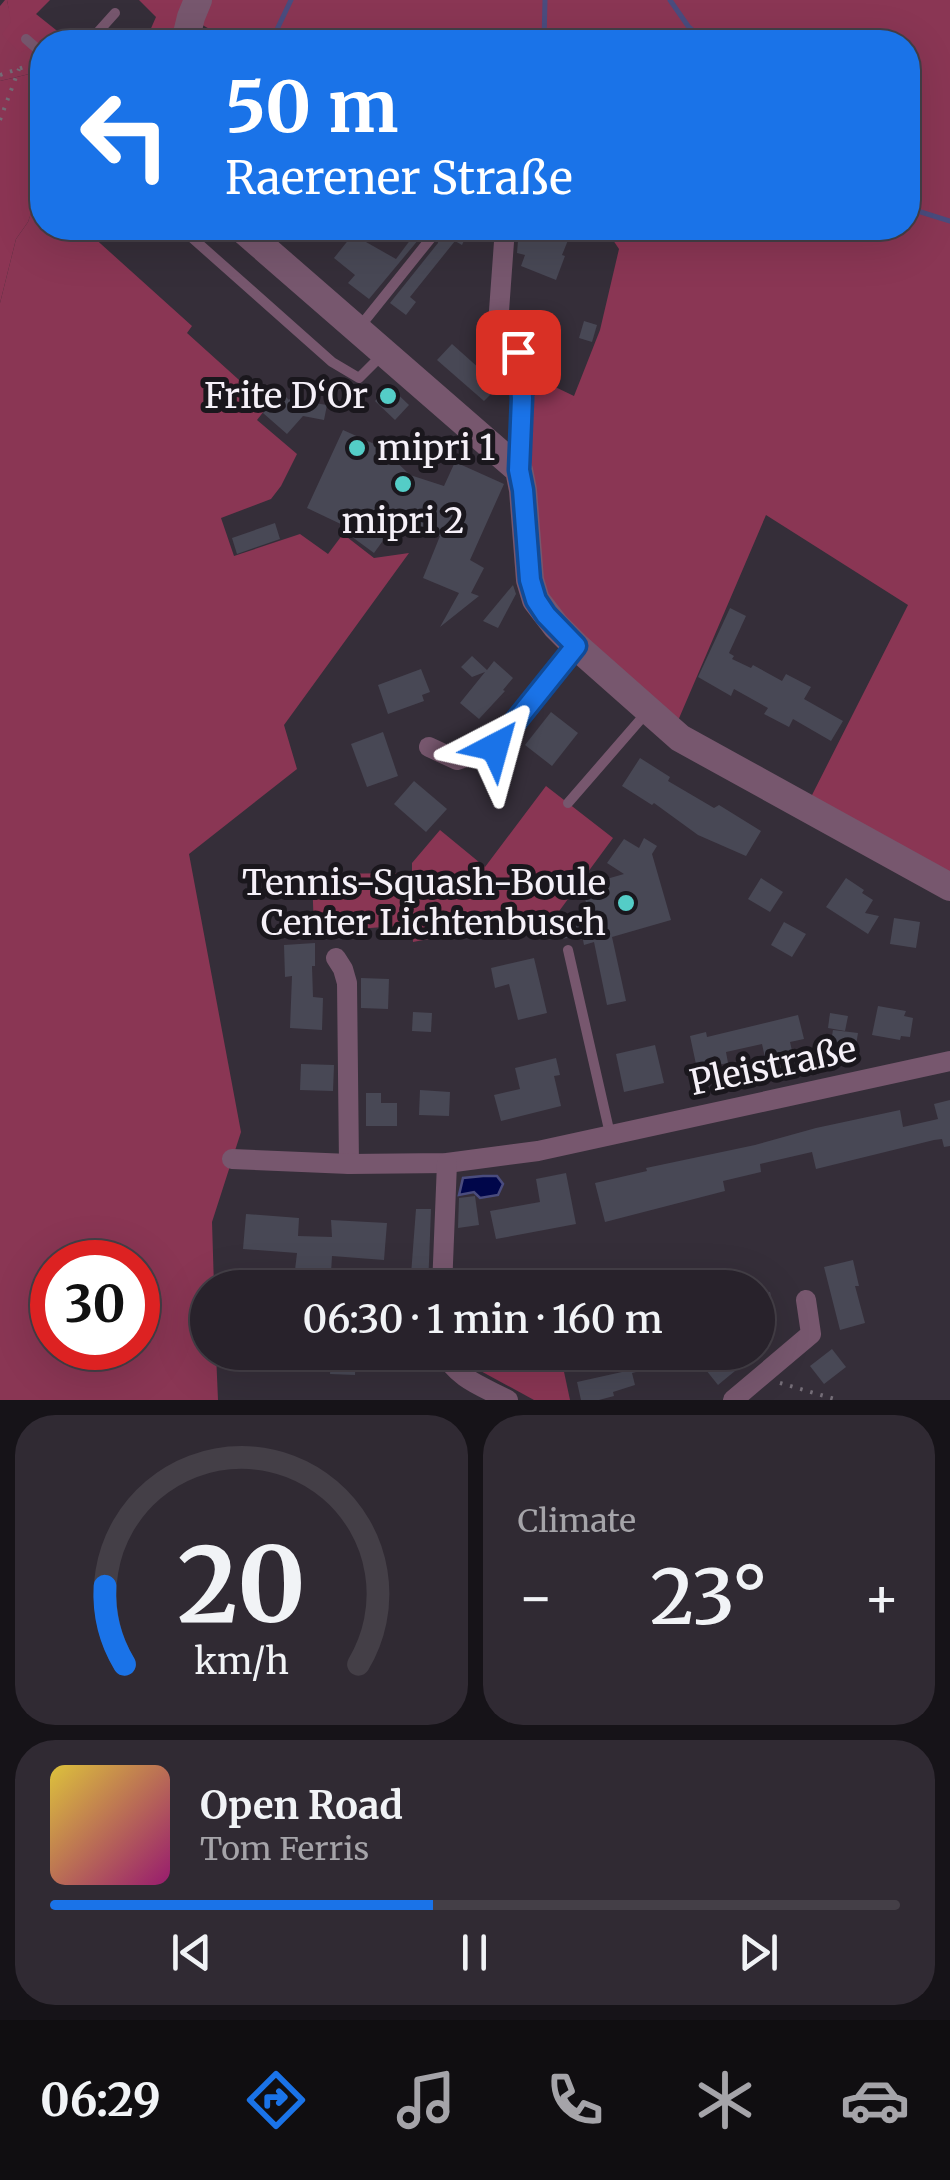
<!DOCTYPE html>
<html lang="en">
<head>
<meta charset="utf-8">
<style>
  body { margin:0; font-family:Merriweather,serif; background:#302a33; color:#f1f3f6; height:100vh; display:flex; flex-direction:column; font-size:38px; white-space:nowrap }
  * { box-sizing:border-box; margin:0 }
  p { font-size:32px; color:#a5a4a9 }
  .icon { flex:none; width:55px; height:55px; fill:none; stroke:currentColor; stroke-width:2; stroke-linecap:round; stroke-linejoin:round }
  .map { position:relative; height:1400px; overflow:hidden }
  .sheet { display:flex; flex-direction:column; gap:15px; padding:15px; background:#161318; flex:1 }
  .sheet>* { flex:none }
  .banner { position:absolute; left:30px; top:30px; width:890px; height:210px; border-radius:40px; box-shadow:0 10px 40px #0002,0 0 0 2px #443f47; background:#1a73e8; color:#fff; overflow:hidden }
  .speed { position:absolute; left:30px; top:1240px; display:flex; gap:20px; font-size:50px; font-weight:700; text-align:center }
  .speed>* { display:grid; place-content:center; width:130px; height:130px; border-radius:50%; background:#28222b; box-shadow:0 10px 40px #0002,0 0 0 2px #443f47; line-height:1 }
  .speed .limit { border:15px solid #d22; background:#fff; color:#111 }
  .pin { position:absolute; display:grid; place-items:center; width:85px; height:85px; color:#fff; margin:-42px; border-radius:20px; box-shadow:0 5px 15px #0006 }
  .me { position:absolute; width:110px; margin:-55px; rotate:39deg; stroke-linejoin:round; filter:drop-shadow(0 0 8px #0008) }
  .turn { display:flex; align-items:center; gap:35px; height:210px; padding:0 30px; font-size:45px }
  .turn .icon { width:130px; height:130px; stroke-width:2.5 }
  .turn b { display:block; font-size:70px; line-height:85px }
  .big { font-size:75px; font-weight:600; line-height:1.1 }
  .sheet .tile { flex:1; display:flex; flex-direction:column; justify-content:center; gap:15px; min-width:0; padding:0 35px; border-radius:40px; background:#302a33 }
  .sheet .dial { align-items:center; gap:0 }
  .dial svg { height:260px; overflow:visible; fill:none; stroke:#443f47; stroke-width:7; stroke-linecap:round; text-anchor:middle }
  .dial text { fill:#f1f3f6; stroke:none }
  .song { display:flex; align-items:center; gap:30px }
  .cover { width:120px; height:120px; border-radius:15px; background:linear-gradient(135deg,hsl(50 70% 55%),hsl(320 70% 35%)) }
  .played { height:10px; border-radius:5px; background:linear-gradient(90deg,#1a73e8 45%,#443f47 45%) }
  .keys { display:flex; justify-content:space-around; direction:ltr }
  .heat { display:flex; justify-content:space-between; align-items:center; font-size:55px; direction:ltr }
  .sheet .tiles { flex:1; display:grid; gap:15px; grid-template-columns:1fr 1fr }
  .tile:last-child { grid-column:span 2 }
  .trip { position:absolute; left:190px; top:1270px; width:585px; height:100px; border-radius:50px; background:#28222b; box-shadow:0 10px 40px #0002,0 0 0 2px #443f47; font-weight:600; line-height:100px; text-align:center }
  .dock { display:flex; height:160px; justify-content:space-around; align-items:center; background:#100e11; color:#a5a4a9 }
  .dock .icon { width:70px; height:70px }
  .dock .selected { color:#1a73e8 }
  .dock b { font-size:45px; color:#f1f3f6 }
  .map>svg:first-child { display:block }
</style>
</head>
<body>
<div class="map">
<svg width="950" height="1400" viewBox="0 0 950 1400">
  <rect width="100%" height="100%" fill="#352e39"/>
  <g fill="#8a3654" fill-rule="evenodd">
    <path d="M5 0H7C12 26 23 43 42 60V71L0 81V6Z"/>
    <polygon points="208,0 950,0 950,879 810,799 908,605 766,515 677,723 593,648 549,598 542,575 526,458 527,400 551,385 574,396 600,330 619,249 607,231 609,228 908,228 908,42 232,42 199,23"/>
    <path d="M36 197 42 204V228H69L85 242 91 235 192 326 187 333 268 406 257 420 297 454 281 486 271 499 221 518 234 556 300 534 328 554 343 534 374 558 409 553 284 725 297 769 189 854 241 1132 212 1222 214 1287 208 1288V1352L216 1353 218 1400H0V303L16 239 28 222ZM52 1262H138V1348H52Z"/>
    <polygon points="546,786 613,838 557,914 413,942 412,925 314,932 312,874 412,873 412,863 440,830 485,867"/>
    <polygon points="457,1353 560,1353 570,1400 534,1400 466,1363"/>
  </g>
  <g fill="#8c3554">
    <polygon points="7,0 50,0 36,14 71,42 42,42 42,60 29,48 20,53 2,34 11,22"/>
    <polygon points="139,0 188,0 174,42 145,42 156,17"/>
    <polygon points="42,71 42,180 28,222 16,239 0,303 0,81"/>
  </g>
  <polygon fill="#00064a" stroke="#4a4c7e" stroke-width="2.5" points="483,1176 497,1176 503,1184 498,1195 480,1198 474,1192 459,1195 463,1178"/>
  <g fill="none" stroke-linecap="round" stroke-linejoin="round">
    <g stroke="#4a4c7e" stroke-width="5">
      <polyline points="670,0 688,26 706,42"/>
      <polyline points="271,42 291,0"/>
      <polyline points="544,42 545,0"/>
      <polyline points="908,208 950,221"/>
    </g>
  </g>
  <g fill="#484855">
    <polygon points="358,228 372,235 366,242 396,259 414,235 419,239 369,299 348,283 355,275 334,258"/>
    <polygon points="439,228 470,228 462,245 455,241 410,297 416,302 406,315 390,303 438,243"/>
    <polygon points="519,228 573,228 562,255 565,256 556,280 521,266 525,255 517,253"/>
    <polygon points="584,321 597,325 592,342 579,338"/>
    <polygon points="555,329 560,367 537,369 533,332"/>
    <polygon points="452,344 499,386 484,401 437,360"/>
    <polygon points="389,386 409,405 395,420 375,401"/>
    <polygon points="281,392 289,400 294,394 302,401 327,405 324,420 303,416 287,434 263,413"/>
    <polygon points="343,430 381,447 410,475 444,486 455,462 504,484 470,560 484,568 471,593 479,596 440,627 459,593 423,578 440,536 395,524 374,553 344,531 347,527 307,508"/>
    <polygon points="275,523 280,539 237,554 232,538"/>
    <polygon points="513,585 516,594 498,628 483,621"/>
    <polygon points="730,608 746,616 729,653 734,656 732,659 751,668 753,665 782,681 786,674 811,687 804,699 843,721 831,741 793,719 789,727 764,714 768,708 734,689 731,696 698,677"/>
    <polygon points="472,656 487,670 494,661 513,678 503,690 505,691 479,719 460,703 485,672 472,677 461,667"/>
    <polygon points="421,669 430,692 422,695 424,701 388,714 378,685"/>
    <polygon points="551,712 578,733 552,766 525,745"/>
    <polygon points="383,732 398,776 367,787 351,744"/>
    <polygon points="640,758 670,777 668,781 714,808 719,805 761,831 746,856 698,835 654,803 652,805 622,786"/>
    <polygon points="414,781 447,809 426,832 394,804"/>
    <polygon points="644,838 657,846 652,854 671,920 612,937 626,1001 607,1005 594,942 584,945 582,935 557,940 554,926 590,919 582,886 624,874 607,863 624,839 639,848"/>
    <polygon points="761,878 783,892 770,912 748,899"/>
    <polygon points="846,878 864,890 862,893 873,900 865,913 879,916 868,934 826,907"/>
    <polygon points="894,918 920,922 916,948 890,944"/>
    <polygon points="784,922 806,934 792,957 771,945"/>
    <polygon points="315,943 315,966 312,966 313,997 323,998 322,1030 290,1028 292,976 285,977 284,945"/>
    <polygon points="534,958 547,1013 518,1020 509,984 495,988 491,968"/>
    <polygon points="361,978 389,979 388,1009 361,1008"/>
    <polygon points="878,1006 906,1011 904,1016 913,1018 910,1037 901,1036 900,1040 872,1035"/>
    <polygon points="413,1012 432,1013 431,1032 412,1031"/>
    <polygon points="830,1013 848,1016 845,1031 828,1028"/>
    <polygon points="798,1015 804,1039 790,1042 793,1055 766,1062 762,1044 726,1052 728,1063 697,1069 690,1036 706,1032 707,1037"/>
    <polygon points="833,1030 858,1033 854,1057 829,1053"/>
    <polygon points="655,1045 664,1083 624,1092 616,1054"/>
    <polygon points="556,1058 560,1075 554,1076 561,1106 501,1121 494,1095 520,1089 515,1068"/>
    <polygon points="301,1064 334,1065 333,1091 300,1090"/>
    <polygon points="420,1090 450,1092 449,1116 419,1115"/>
    <polygon points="366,1093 381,1093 381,1103 397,1103 397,1126 366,1126"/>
    <polygon points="950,1100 950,1146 944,1147 942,1139 934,1140 816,1169 812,1152 760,1164 761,1172 723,1181 725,1191 605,1222 595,1183 647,1171 646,1168 755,1145 816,1128 900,1110 903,1127 938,1119 934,1104"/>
    <polygon points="566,1173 576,1224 496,1239 490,1211 540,1202 536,1179"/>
    <polygon points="475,1196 479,1225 458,1228 459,1198"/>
    <polygon points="416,1209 431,1209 428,1288 410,1288"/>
    <polygon points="246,1214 299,1218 298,1236 332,1237 331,1220 387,1223 384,1260 332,1256 331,1273 295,1270 297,1253 243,1249"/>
    <polygon points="853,1260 859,1286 855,1286 865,1323 840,1330 824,1267"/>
    <polygon points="770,1292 777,1321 758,1326 758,1295"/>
    <polygon points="832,1349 846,1367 824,1384 810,1366"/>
    <polygon points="331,1352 356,1352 355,1375 330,1374"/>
    <polygon points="627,1352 658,1352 661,1366 632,1373 635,1385 613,1392 614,1396 599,1400 581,1400 577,1382 631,1370"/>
    <polygon points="719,1352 730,1352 741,1366 718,1385 702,1365"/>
  </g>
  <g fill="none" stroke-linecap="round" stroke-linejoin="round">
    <g stroke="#746d77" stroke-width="4" stroke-dasharray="2.5 8" stroke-linecap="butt">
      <polyline points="0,75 33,64"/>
      <polyline points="0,120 19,69"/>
      <polyline points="780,1383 838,1400"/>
    </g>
    <g stroke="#77576e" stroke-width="10">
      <polyline points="26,39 42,53"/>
      <polyline points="89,42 115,13"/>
      <polyline points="181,228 332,362 359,378 384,353"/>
      <polyline points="358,329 431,238 430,228"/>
      <polyline points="568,803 647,712"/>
      <polyline points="568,950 610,1134"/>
    </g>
    <g stroke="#77576e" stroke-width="20">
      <path d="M505 228 499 311C501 326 515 336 518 352L522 398 519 470"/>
      <polyline points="429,747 457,760 495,747 576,646"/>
      <polyline points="336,958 343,969 347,983 349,1164"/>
      <polyline points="232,1159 349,1164 447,1163 538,1151 950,1061"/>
      <polyline points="442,1288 447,1163"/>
      <path d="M444 1352C456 1379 484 1387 508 1400"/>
      <polyline points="733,1400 811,1334 806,1300"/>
    </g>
    <g stroke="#77576e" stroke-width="28">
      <polyline points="185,42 191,17 198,0"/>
      <polyline points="241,228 519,470 523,490 530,580 536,600 556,626 576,646 680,738 950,887"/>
    </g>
  </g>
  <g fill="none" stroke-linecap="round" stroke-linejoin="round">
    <defs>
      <polyline id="route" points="495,747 576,646 546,615 536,600 530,580 523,490 519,470 522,398 518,352"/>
    </defs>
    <use href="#route" stroke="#114b97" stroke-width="25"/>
    <use href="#route" stroke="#1a73e8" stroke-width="18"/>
  </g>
  <g fill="#54cdc7" stroke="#1a171d" stroke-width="4">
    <circle cx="388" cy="396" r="10"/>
    <circle cx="357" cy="448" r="10"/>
    <circle cx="403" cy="484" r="10"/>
    <circle cx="626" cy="903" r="10"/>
  </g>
  <g text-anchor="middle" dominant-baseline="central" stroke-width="10" stroke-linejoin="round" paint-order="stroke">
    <g font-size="35" fill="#f5f0f8" stroke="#1a171d" text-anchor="end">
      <text x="368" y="396">Frite D‘Or</text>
      <text x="377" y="448" text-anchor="start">mipri 1</text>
      <text x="403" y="521" text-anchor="middle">mipri 2</text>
      <text x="606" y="883">Tennis-Squash-Boule<tspan x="606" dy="40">Center Lichtenbusch</tspan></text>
    </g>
    <g font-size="35" fill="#f5f0f8" stroke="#1a171d">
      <text transform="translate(773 1066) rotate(-12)">Pleistraße</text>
    </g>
  </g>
</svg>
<div class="speed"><div class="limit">30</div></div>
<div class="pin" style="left:518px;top:352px;background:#d93025"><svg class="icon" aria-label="arrive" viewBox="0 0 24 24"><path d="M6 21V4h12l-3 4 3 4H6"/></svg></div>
<svg class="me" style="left:495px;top:747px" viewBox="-20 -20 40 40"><path d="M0-17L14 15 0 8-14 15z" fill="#1a73e8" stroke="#fff" stroke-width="4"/></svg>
<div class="trip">06:30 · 1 min · 160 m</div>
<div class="banner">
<div class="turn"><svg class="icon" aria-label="left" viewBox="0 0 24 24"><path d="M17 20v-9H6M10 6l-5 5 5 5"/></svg><div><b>50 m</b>Raerener Straße</div></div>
</div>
</div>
<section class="sheet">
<div class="tiles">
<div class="tile dial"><svg viewBox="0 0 100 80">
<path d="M14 69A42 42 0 1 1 86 69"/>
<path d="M14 69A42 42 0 0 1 8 45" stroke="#1a73e8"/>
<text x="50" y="56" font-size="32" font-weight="700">20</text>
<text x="50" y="72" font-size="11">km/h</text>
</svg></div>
<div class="tile"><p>Climate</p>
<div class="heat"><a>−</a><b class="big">23°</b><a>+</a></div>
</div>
<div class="tile">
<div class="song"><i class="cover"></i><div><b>Open Road</b><p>Tom Ferris</p></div></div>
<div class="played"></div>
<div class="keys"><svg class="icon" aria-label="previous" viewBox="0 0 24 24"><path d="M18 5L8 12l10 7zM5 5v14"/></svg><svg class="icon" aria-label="pause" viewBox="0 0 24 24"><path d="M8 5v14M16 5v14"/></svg><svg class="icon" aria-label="next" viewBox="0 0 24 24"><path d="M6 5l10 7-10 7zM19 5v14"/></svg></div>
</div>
</div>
</section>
<nav class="dock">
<b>06:29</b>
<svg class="icon selected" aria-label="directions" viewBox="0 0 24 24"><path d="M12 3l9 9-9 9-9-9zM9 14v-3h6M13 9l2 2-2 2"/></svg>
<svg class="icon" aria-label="music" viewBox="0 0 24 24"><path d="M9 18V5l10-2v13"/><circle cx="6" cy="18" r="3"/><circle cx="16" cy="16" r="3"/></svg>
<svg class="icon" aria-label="phone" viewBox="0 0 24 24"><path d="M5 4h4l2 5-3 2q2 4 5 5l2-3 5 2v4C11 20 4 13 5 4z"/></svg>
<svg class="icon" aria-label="climate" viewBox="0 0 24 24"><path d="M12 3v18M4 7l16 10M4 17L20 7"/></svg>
<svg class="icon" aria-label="car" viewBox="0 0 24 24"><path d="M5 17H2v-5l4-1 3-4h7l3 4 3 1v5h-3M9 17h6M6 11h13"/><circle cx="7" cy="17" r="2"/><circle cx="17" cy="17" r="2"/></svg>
</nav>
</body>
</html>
